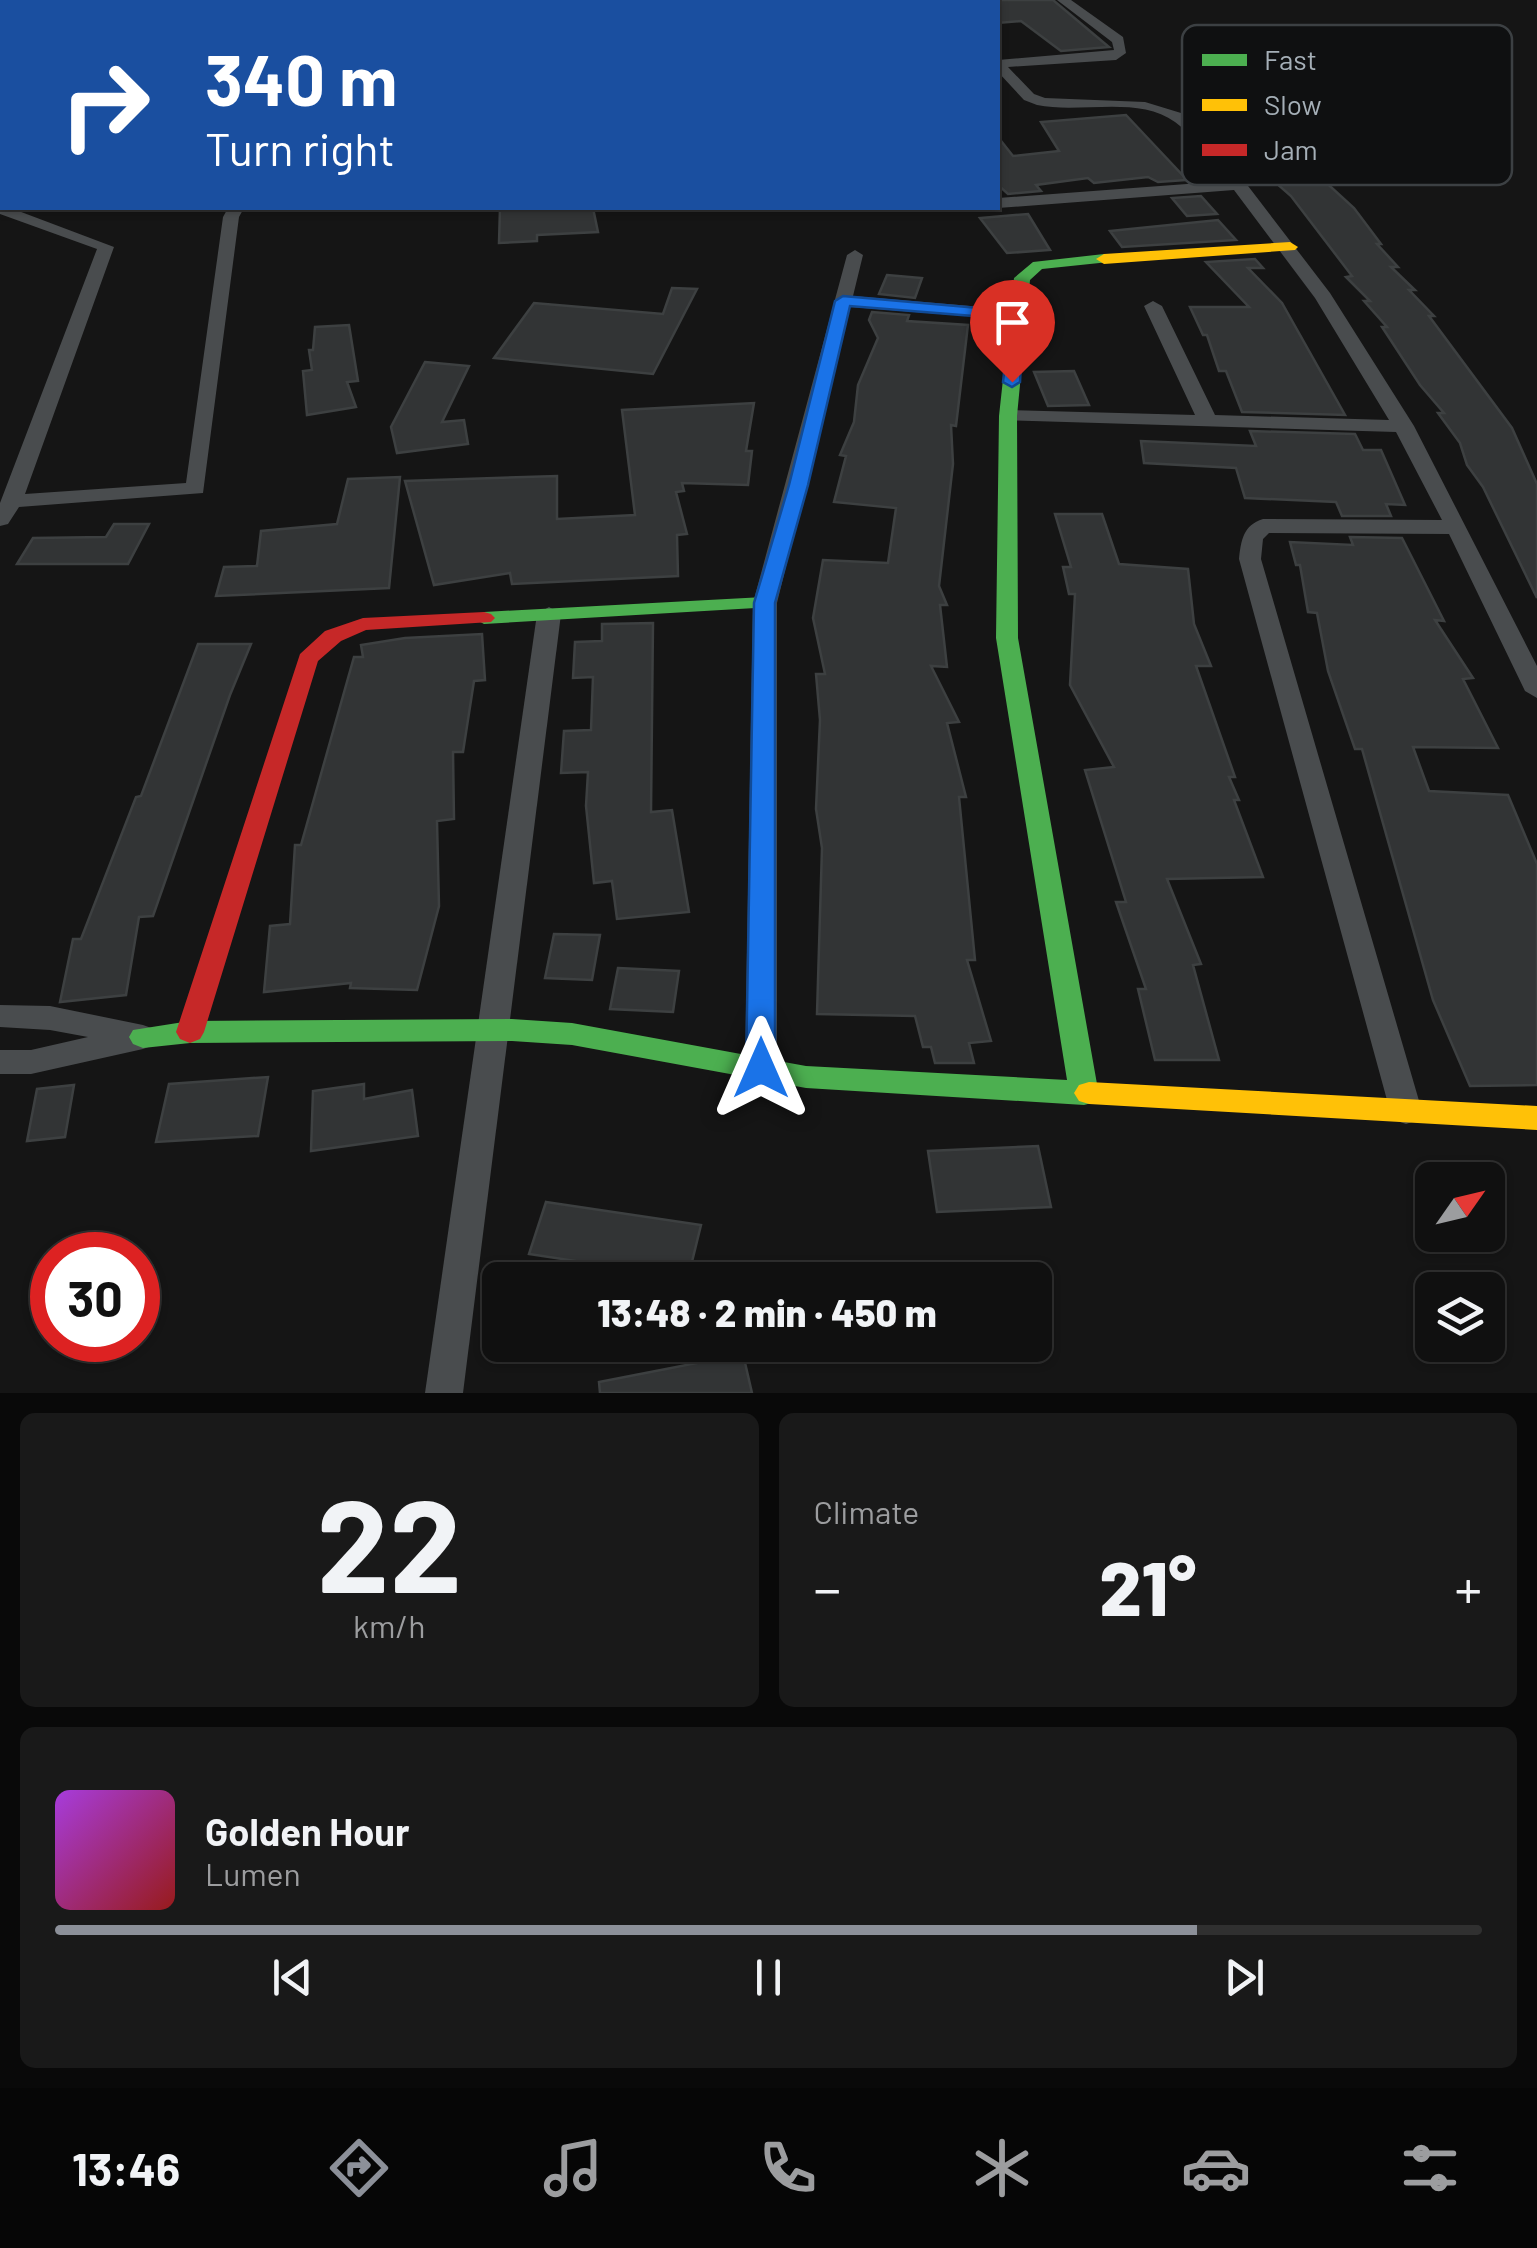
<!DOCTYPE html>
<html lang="en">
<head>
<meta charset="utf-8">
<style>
  body { margin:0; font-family:Barlow,sans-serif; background:#191919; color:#f1f3f6; height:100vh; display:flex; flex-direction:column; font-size:38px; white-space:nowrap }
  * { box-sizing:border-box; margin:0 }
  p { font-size:32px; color:#9c9d9f }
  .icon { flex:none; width:55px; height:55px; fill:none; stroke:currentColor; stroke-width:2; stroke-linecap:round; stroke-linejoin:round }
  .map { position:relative; height:1393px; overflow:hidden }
  .drawer { display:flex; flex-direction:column; gap:20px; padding:20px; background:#090909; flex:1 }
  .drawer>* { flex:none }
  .guide { position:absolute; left:0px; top:0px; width:1000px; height:210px; box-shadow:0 2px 8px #0004,0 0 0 2px #303030; background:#1a4fa0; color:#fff; overflow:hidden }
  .needle { width:65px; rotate:56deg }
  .tools { position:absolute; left:1415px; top:1162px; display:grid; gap:20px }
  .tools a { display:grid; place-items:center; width:90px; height:90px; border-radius:15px; background:#101010; box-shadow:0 2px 8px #0004,0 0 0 2px #303030; font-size:50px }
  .speed { position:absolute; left:30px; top:1232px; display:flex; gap:20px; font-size:50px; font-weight:700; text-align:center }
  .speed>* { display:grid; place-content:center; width:130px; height:130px; border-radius:50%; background:#101010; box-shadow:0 2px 8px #0004,0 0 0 2px #303030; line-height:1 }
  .speed .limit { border:15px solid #d22; background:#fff; color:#111 }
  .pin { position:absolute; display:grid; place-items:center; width:85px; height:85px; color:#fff; margin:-102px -42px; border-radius:50% 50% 50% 0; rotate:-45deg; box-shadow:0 0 10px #0007 }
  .pin .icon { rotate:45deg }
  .me { position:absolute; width:110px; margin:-55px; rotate:0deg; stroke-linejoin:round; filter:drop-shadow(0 0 8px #0008) }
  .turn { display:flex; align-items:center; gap:35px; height:210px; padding:0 40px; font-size:45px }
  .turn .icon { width:130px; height:130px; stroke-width:2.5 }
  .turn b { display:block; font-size:70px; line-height:85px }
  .big { font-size:75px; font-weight:800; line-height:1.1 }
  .drawer .card { flex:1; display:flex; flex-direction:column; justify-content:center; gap:15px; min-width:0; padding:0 35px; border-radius:15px; background:#191919 }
  .drawer .dial { align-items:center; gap:0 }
  .dial b { font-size:130px; line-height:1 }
  .song { display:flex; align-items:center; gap:30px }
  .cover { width:120px; height:120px; border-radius:15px; background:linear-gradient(135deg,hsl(280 70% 55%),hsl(0 70% 35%)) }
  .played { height:10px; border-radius:5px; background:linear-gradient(90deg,#8c9099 80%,#303030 80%) }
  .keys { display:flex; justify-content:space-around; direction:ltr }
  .heat { display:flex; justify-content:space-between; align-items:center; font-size:55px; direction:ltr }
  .drawer .tiles { flex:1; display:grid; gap:20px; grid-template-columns:1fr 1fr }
  .card:last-child { grid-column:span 2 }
  .trip { position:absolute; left:482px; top:1262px; width:570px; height:100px; border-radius:15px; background:#101010; box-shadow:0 2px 8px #0004,0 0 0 2px #303030; font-weight:800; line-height:100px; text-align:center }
  .tabs { display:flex; height:160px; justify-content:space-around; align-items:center; background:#060606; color:#9c9d9f }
  .tabs .icon { width:70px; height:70px }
  .tabs .on { color:#8c9099 }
  .tabs b { font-size:45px; color:#f1f3f6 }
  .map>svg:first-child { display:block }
</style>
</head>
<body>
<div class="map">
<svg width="1537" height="1393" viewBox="0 0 1537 1393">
  <rect width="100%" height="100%" fill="#151515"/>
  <g fill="#323435" stroke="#3d4041" stroke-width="2.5">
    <polygon points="998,0 1053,0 1109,47 1061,51 1021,21 998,23"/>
    <polygon points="1236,111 1249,112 1354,208 1381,244 1377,244 1398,267 1391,267 1415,290 1409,290 1434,316 1429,316 1512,428 1537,484 1537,598 1483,487 1467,465 1460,443 1438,413 1444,413 1420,385 1382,327 1387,327 1364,301 1370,301 1346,277 1352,276 1291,196 1198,115"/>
    <polygon points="1126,115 1187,180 1158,182 1148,177 1094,183 1088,178 1036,185 1041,191 1008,194 998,185 998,137 1013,156 1059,151 1041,122"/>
    <polygon points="1201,196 1217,214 1187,216 1172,198"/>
    <polygon points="500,208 593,208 598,232 537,235 537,241 499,243"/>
    <polygon points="1028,214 1050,250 1007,253 980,218"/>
    <polygon points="1218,220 1236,240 1122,247 1110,231"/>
    <polygon points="1255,259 1263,268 1248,268 1282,303 1345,415 1242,412 1226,371 1219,371 1207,335 1203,335 1190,307 1249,307 1206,262"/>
    <polygon points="887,275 922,278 915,298 879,294"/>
    <polygon points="672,288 697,289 653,374 494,358 534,303 663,314"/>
    <polygon points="872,312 909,315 907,321 968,325 956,426 951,425 953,464 939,586 947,605 940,605 947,667 931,666 959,722 947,723 966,797 959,797 975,960 967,960 991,1041 969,1043 974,1063 935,1063 931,1047 923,1047 915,1016 817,1014 822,848 816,809 820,720 816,674 825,674 813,618 823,560 888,563 896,508 834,502 846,456 840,455 854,422 858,385 878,338 869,320"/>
    <polygon points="349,325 358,381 347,382 356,407 307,415 303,371 312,370 309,350 313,350 315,327"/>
    <polygon points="425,362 469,366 442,422 464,420 468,444 397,453 391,427"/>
    <polygon points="1074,371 1089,405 1048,406 1034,372"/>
    <polygon points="754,403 746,451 752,451 748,485 682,483 684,491 676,492 687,534 677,535 678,576 512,584 510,573 434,585 405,481 557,476 557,519 635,515 622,410"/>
    <polygon points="1250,431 1355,434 1363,450 1381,450 1405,505 1386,504 1391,516 1342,516 1336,502 1245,498 1236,468 1144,463 1141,441 1256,446"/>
    <polygon points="400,477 389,588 216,596 224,567 257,566 261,531 337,524 348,479"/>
    <polygon points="1055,514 1102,514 1119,564 1188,569 1194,624 1211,666 1196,666 1235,777 1229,777 1239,800 1234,800 1263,877 1167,879 1201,964 1193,965 1219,1060 1155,1060 1138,989 1146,989 1116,902 1126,902 1085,770 1114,767 1070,685 1075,594 1069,594 1063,567 1071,567"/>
    <polygon points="114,524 149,524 128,564 17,564 33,538 106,537"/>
    <polygon points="1350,537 1402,538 1444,621 1435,620 1473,678 1463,679 1498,748 1413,747 1429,791 1508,795 1537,864 1537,1085 1470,1086 1433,1000 1362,749 1355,749 1328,671 1317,613 1308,612 1300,565 1296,565 1290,542 1353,545"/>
    <polygon points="653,623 651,812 672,810 689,912 617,919 612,881 594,883 586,806 588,772 561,773 564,731 591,730 593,677 573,678 575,642 602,641 602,624"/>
    <polygon points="482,634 485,680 474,681 463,752 453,752 454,819 437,821 439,906 417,990 350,988 351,983 264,992 270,926 290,924 295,845 301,845 354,657 363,657 361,645 405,638"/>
    <polygon points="198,644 251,644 230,695 153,916 139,917 126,995 60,1002 73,939 81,939 136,797 141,796"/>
    <polygon points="554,934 600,935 592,980 545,978"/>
    <polygon points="618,968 679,971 673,1012 610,1009"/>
    <polygon points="268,1077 258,1136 156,1142 169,1084"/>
    <polygon points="364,1084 364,1099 412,1090 418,1136 311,1151 313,1091"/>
    <polygon points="74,1085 65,1137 27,1141 37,1089"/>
    <polygon points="1038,1146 1051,1207 937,1212 928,1151"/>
    <polygon points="546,1202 701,1225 688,1278 529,1254"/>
    <polygon points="743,1354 752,1393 600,1393 599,1382"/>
  </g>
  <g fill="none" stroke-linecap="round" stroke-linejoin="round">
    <g fill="#494c4e" fill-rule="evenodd">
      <polygon points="237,0 249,0 250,2 238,2"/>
      <polygon points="316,0 328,0 329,2 317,2"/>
      <polygon points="415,0 428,0 429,2 417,2"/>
      <polygon points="691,0 703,0 704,2 692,2"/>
      <polygon points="926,0 940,0 941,2 928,2"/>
      <path d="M1057 0H1071L1123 37 1126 53 1116 60 1008 67 1034 94 1045 98 1145 102 1181 113 1245 182 1330 293 1414 426 1537 666V698L1525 691 1449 534 1269 533 1263 539 1261 559 1422 1111 1418 1120 1406 1124 1394 1120 1390 1111 1239 559C1241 541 1243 525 1263 519L1442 520 1396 432 1001 420V412L1008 410 1195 415 1144 306 1153 301 1162 306 1215 415 1389 420 1315 298 1234 190 998 208H997L998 198 1227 181C1210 162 1196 137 1175 122 1138 95 1080 114 1037 105L1024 100 998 72V60L1114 50 1112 42Z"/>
      <polygon points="0,204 114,247 25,494 186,483 223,217 228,208 244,208 239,217 203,493 19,507 8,524 0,526 0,503 97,249 0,214"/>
      <polygon points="855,250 863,255 853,296 1018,310 1027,315 1018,320 850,307 777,603 777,1069 772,1078 761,1081 750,1078 745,1069 753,603 847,255"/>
      <polygon points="549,607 561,614 463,1393 425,1393 537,614"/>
      <polygon points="0,1005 50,1006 143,1025 154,1029 159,1037 154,1045 143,1049 31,1074 0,1074 0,1050 31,1050 88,1037 50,1030 0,1027"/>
    </g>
    <g fill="#4caf50" fill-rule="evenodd">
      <polygon points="1104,254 1112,259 1109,262 1042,269 1030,280 1017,416 1018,638 1097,1084 1104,1093 1099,1101 1084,1105 806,1088 572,1045 512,1041 190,1043 143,1048 133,1044 129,1037 133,1030 190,1021 512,1019 572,1023 806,1066 1067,1080 996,638 999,416 1014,278 1033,262"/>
      <polygon points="765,597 772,599 775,603 772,607 484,624 473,618 484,612"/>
    </g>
    <g fill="#ffc107" fill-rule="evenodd">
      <polygon points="1290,242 1298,247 1295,250 1104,264 1096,259 1104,254"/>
      <polygon points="1089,1082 1537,1106 1537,1130 1089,1104 1079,1101 1074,1093 1079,1085"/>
    </g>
    <polygon fill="#c62828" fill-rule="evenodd" points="484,612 491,614 495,618 491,622 366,630 341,641 318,661 204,1032 200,1039 190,1043 180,1039 176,1032 300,654 325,631 363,618"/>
  </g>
  <polygon fill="#1a73e8" stroke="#114b97" stroke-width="2.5" points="843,296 1024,312 1020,382 1012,387 1003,382 1010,319 850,306 808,485 775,603 775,1068 771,1076 761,1080 751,1076 746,1068 754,603 789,485 835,301"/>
  <rect x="1182" y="25" width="330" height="160" rx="15" fill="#0f1011" stroke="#3c4043" stroke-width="2.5"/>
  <rect x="1202" y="54" width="45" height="12" fill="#4caf50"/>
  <rect x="1202" y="99" width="45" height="12" fill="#ffc107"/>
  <rect x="1202" y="144" width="45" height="12" fill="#c62828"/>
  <g font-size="28" fill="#a5afb7">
    <text x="1264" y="70">Fast</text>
    <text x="1264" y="115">Slow</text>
    <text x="1264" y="160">Jam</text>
  </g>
</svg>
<div class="tools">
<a><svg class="needle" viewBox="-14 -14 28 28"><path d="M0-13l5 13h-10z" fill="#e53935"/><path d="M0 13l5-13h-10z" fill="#9c9d9f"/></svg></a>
<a><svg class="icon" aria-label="layers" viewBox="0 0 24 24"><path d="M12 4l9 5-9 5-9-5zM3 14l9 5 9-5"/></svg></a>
</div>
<div class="speed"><div class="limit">30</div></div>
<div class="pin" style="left:1012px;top:382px;background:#d93025"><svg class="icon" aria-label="arrive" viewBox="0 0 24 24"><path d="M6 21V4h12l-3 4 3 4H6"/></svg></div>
<svg class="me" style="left:761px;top:1068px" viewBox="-20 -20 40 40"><path d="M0-17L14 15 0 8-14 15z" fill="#1a73e8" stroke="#fff" stroke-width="4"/></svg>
<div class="trip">13:48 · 2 min · 450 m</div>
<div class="guide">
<div class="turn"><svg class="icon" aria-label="right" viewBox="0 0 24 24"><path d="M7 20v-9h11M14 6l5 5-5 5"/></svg><div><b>340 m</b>Turn right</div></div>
</div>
</div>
<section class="drawer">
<div class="tiles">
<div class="card dial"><b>22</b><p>km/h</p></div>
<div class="card"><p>Climate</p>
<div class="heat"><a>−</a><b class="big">21°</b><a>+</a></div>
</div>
<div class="card">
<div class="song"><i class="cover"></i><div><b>Golden Hour</b><p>Lumen</p></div></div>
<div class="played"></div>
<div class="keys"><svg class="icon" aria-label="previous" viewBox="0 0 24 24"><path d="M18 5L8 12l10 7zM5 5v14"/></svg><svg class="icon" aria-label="pause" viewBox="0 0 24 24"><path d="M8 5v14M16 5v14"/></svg><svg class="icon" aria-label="next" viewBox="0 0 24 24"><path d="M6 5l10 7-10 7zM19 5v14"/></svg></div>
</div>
</div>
</section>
<nav class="tabs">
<b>13:46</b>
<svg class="icon on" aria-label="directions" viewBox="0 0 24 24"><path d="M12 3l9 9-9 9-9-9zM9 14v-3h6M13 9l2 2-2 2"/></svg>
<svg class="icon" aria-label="music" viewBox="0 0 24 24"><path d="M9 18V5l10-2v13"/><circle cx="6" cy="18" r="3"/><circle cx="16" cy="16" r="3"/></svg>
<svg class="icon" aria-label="phone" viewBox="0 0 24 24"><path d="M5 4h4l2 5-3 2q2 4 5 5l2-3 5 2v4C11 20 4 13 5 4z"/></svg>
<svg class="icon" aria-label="climate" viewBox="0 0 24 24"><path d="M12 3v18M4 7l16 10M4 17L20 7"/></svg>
<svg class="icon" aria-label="car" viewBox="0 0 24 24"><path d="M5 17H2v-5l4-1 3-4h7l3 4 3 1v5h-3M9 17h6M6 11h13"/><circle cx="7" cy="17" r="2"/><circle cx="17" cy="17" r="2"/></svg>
<svg class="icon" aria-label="filters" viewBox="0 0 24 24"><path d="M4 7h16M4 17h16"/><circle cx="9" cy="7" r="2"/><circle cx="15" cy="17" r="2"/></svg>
</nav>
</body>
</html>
